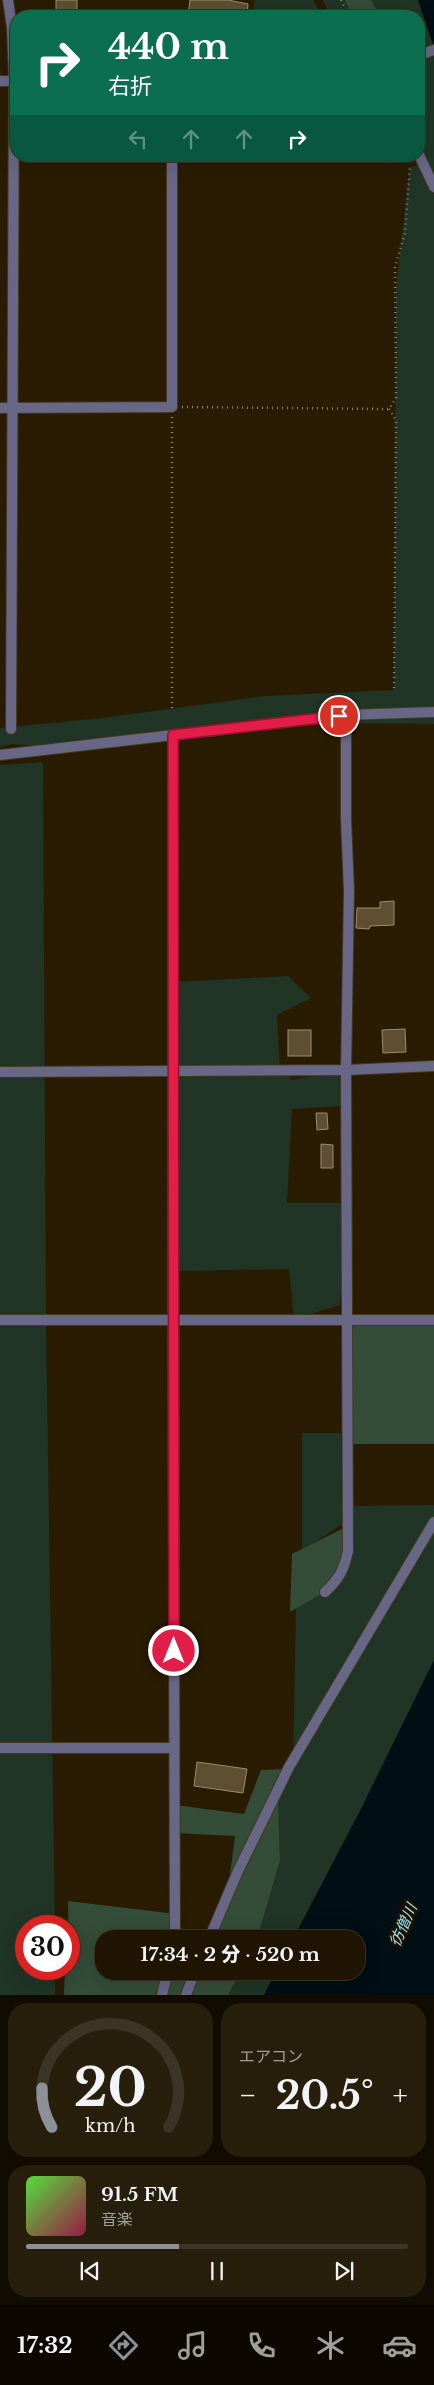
<!DOCTYPE html>
<html lang="ja">
<head>
<meta charset="utf-8">
<style>
  body { margin:0; font-family:"Libre Baskerville","Noto Sans JP",serif; background:#271e0c; color:#f1f3f6; height:100vh; display:flex; flex-direction:column; font-size:19px; white-space:nowrap }
  * { box-sizing:border-box; margin:0 }
  p { font-size:16px; color:#a19f99 }
  .icon { flex:none; width:28px; height:28px; fill:none; stroke:currentColor; stroke-width:2; stroke-linecap:round; stroke-linejoin:round }
  .map { position:relative; height:1995px; overflow:hidden }
  .details { display:flex; flex-direction:column; gap:8px; padding:8px; background:#110c01; flex:1 }
  .details>* { flex:none }
  .banner { position:absolute; left:10px; top:10px; width:415px; height:152px; border-radius:20px; box-shadow:0 5px 20px #0002,0 0 0 1px #3c3424; background:#0b6e4f; color:#fff; overflow:hidden }
  .speed { position:absolute; left:15px; top:1915px; display:flex; gap:10px; font-size:25px; font-weight:700; text-align:center }
  .speed>* { display:grid; place-content:center; width:65px; height:65px; border-radius:50%; background:#1f1502; box-shadow:0 5px 20px #0002,0 0 0 1px #3c3424; line-height:1 }
  .speed .limit { border:8px solid #d22; background:#fff; color:#111 }
  .pin { position:absolute; display:grid; place-items:center; width:42px; height:42px; color:#fff; margin:-21px; border:2px solid #fff; border-radius:50%; box-shadow:0 1px 5px #0007 }
  .me { position:absolute; width:55px; margin:-28px; rotate:0deg; stroke-linejoin:round; filter:drop-shadow(0 0 4px #0008) }
  .turn { display:flex; align-items:center; gap:18px; height:105px; padding:0 15px; font-size:22px }
  .turn .icon { width:65px; height:65px; stroke-width:2.5 }
  .turn b { display:block; font-size:35px; line-height:42px }
  .lanes { display:flex; align-items:center; height:48px; padding:0 15px; background:#0003; justify-content:center; gap:25px; direction:ltr }
  .lanes .off { opacity:.35 }
  .big { font-size:38px; font-weight:800; line-height:1.1 }
  .details .widget { flex:1; display:flex; flex-direction:column; justify-content:center; gap:8px; min-width:0; padding:0 18px; border-radius:20px; background:#271e0c }
  .details .dial { align-items:center; gap:0 }
  .dial svg { height:130px; overflow:visible; fill:none; stroke:#3c3424; stroke-width:7; stroke-linecap:round; text-anchor:middle }
  .dial text { fill:#f1f3f6; stroke:none }
  .song { display:flex; align-items:center; gap:15px }
  .cover { width:60px; height:60px; border-radius:8px; background:linear-gradient(135deg,hsl(110 70% 55%),hsl(340 70% 35%)) }
  .played { height:5px; border-radius:2px; background:linear-gradient(90deg,#8c9099 40%,#3c3424 40%) }
  .keys { display:flex; justify-content:space-around; direction:ltr }
  .heat { display:flex; justify-content:space-between; align-items:center; font-size:28px; direction:ltr }
  .details .tiles { flex:1; display:grid; gap:8px; grid-template-columns:1fr 1fr }
  .widget:last-child { grid-column:span 2 }
  .trip { position:absolute; left:95px; top:1930px; width:270px; height:50px; border-radius:20px; background:#1f1502; box-shadow:0 5px 20px #0002,0 0 0 1px #3c3424; font-weight:800; line-height:50px; text-align:center }
  .dock { display:flex; height:80px; justify-content:space-around; align-items:center; background:#0c0801; color:#a19f99 }
  .dock .icon { width:35px; height:35px }
  .dock .selected { color:#8c9099 }
  .dock b { font-size:22px; color:#f1f3f6 }
  .map>svg:first-child { display:block }
</style>
</head>
<body>
<div class="map">
<svg width="434" height="1995" viewBox="0 0 434 1995">
  <rect width="100%" height="100%" fill="#291c02"/>
  <g fill="#203525">
    <polygon points="255,0 313,0 322,16 252,16"/>
    <polygon points="323,0 434,0 434,187 427,173 434,194 434,724 271,723 57,748 13,744 0,747 0,728 102,718 266,696 394,690 396,287 410,167 422,165 419,156 419,16 330,16"/>
    <polygon points="43,762 46,1321 55,1926 26,1926 26,1969 55,1969 55,1995 0,1995 0,765"/>
    <polygon points="288,976 311,998 277,1015 280,1071 293,1080 346,1070 340,1106 292,1109 287,1203 346,1203 340,1305 294,1319 289,1269 179,1271 173,982"/>
    <polygon points="302,1433 341,1433 342,1524 302,1551"/>
    <polygon points="434,1505 434,1677 359,1813 293,1939 257,1939 280,1861 277,1790 293,1760 296,1608 337,1586 348,1506"/>
    <polygon points="241,1971 278,1971 268,1995 228,1995"/>
  </g>
  <g fill="#334d38">
    <polygon points="345,0 371,0 380,16 352,16"/>
    <polygon points="346,1318 434,1320 434,1444 348,1444"/>
    <polygon points="348,1526 347,1556 325,1592 290,1612 292,1554"/>
    <polygon points="287,1769 278,1801 280,1861 257,1939 209,1939 227,1897 235,1836 175,1833 175,1805 244,1814 261,1770"/>
    <polygon points="68,1901 176,1914 175,1939 104,1939 104,1971 241,1971 228,1995 64,1995 65,1969 69,1969"/>
  </g>
  <g fill="#000f14">
    <polygon points="418,0 434,0 434,47"/>
    <polygon points="434,1660 434,1995 264,1995 276,1971 356,1971 356,1939 293,1939 359,1813"/>
  </g>
  <g fill="#5e4f33" stroke="#9d8d6f">
    <rect x="56" y="0" width="21" height="16"/>
    <polygon points="190,0 228,0 248,4 247,16 188,16"/>
    <polygon points="394,901 394,925 370,926 369,929 356,928 357,908 380,908 380,902"/>
    <polygon points="405,1029 406,1052 383,1053 382,1030"/>
    <rect x="288" y="1030" width="23" height="26"/>
    <polygon points="316,1113 327,1113 328,1129 317,1130"/>
    <polygon points="321,1144 333,1145 333,1168 321,1168"/>
    <polygon points="197,1762 247,1769 243,1793 194,1786"/>
  </g>
  <g fill="none" stroke-linecap="round" stroke-linejoin="round">
    <defs>
      <g id="minor">
        <polyline points="419,155 434,187"/>
        <polyline points="0,408 172,407 172,156"/>
        <polyline points="11,729 14,81"/>
        <polyline points="173,735 173,1320 175,1939"/>
        <polyline points="0,755 346,715 434,712"/>
        <polyline points="0,1072 346,1070 434,1066"/>
        <path d="M325 1592C339 1579 344 1570 348 1551L346 1070 349 891 346 819V715"/>
        <polyline points="0,1748 174,1748"/>
        <polyline points="209,1939 238,1871 289,1767 434,1522"/>
        <polyline points="162,1995 168,1971"/>
        <polyline points="186,1995 195,1971"/>
      </g>
      <g id="tertiary">
        <polyline points="8,0 12,28 14,81"/>
        <polyline points="419,55 434,50"/>
        <polyline points="0,81 16,81"/>
        <polyline points="0,1320 434,1320"/>
      </g>
    </defs>
    <use href="#minor" stroke="#44381f" stroke-width="12"/>
    <use href="#tertiary" stroke="#44381f" stroke-width="12"/>
    <g stroke="#8a7f6a" stroke-width="2.5" stroke-dasharray="1 4" stroke-linecap="butt">
      <polyline points="341,0 349,16"/>
      <polyline points="182,407 389,409 396,398 395,267 405,233 410,165"/>
      <polyline points="389,409 396,420 394,690"/>
      <polyline points="172,417 172,711"/>
    </g>
    <use href="#minor" stroke="#686786" stroke-width="10"/>
    <use href="#tertiary" stroke="#686786" stroke-width="10"/>
  </g>
  <g fill="none" stroke-linecap="round" stroke-linejoin="round">
    <defs>
      <polyline id="route" points="174,1651 173,735 339,716"/>
    </defs>
    <use href="#route" stroke="#92132f" stroke-width="12"/>
    <use href="#route" stroke="#e11d48" stroke-width="9"/>
  </g>
  <g text-anchor="middle" dominant-baseline="central" stroke-width="5" stroke-linejoin="round" paint-order="stroke">
    <g font-size="15" font-style="italic" fill="#9ce3f8" stroke="#1f1200">
      <text transform="translate(403 1925) rotate(-66)">彷僧川</text>
    </g>
  </g>
</svg>
<div class="speed"><div class="limit">30</div></div>
<div class="pin" style="left:339px;top:716px;background:#d93025"><svg class="icon" aria-label="arrive" viewBox="0 0 24 24"><path d="M6 21V4h12l-3 4 3 4H6"/></svg></div>
<svg class="me" style="left:174px;top:1651px" viewBox="-20 -20 40 40"><circle r="17" fill="#e11d48" stroke="#fff" stroke-width="3"/><path d="M0-11L8 9 0 5-8 9z" fill="#fff"/></svg>
<div class="trip">17:34 · 2 分 · 520 m</div>
<div class="banner">
<div class="turn"><svg class="icon" aria-label="right" viewBox="0 0 24 24"><path d="M7 20v-9h11M14 6l5 5-5 5"/></svg><div><b>440 m</b>右折</div></div>
<div class="lanes"><svg class="icon off" aria-label="left" viewBox="0 0 24 24"><path d="M17 20v-9H6M10 6l-5 5 5 5"/></svg><svg class="icon off" aria-label="ahead" viewBox="0 0 24 24"><path d="M12 20V5M6 11l6-6 6 6"/></svg><svg class="icon off" aria-label="ahead" viewBox="0 0 24 24"><path d="M12 20V5M6 11l6-6 6 6"/></svg><svg class="icon" aria-label="right" viewBox="0 0 24 24"><path d="M7 20v-9h11M14 6l5 5-5 5"/></svg></div>
</div>
</div>
<section class="details">
<div class="tiles">
<div class="widget dial"><svg viewBox="0 0 100 80">
<path d="M14 69A42 42 0 1 1 86 69"/>
<path d="M14 69A42 42 0 0 1 8 45" stroke="#8c9099"/>
<text x="50" y="56" font-size="32" font-weight="700">20</text>
<text x="50" y="72" font-size="11">km/h</text>
</svg></div>
<div class="widget"><p>エアコン</p>
<div class="heat"><a>−</a><b class="big">20.5°</b><a>+</a></div>
</div>
<div class="widget">
<div class="song"><i class="cover"></i><div><b>91.5 FM</b><p>音楽</p></div></div>
<div class="played"></div>
<div class="keys"><svg class="icon" aria-label="previous" viewBox="0 0 24 24"><path d="M18 5L8 12l10 7zM5 5v14"/></svg><svg class="icon" aria-label="pause" viewBox="0 0 24 24"><path d="M8 5v14M16 5v14"/></svg><svg class="icon" aria-label="next" viewBox="0 0 24 24"><path d="M6 5l10 7-10 7zM19 5v14"/></svg></div>
</div>
</div>
</section>
<nav class="dock">
<b>17:32</b>
<svg class="icon selected" aria-label="directions" viewBox="0 0 24 24"><path d="M12 3l9 9-9 9-9-9zM9 14v-3h6M13 9l2 2-2 2"/></svg>
<svg class="icon" aria-label="music" viewBox="0 0 24 24"><path d="M9 18V5l10-2v13"/><circle cx="6" cy="18" r="3"/><circle cx="16" cy="16" r="3"/></svg>
<svg class="icon" aria-label="phone" viewBox="0 0 24 24"><path d="M5 4h4l2 5-3 2q2 4 5 5l2-3 5 2v4C11 20 4 13 5 4z"/></svg>
<svg class="icon" aria-label="climate" viewBox="0 0 24 24"><path d="M12 3v18M4 7l16 10M4 17L20 7"/></svg>
<svg class="icon" aria-label="car" viewBox="0 0 24 24"><path d="M5 17H2v-5l4-1 3-4h7l3 4 3 1v5h-3M9 17h6M6 11h13"/><circle cx="7" cy="17" r="2"/><circle cx="17" cy="17" r="2"/></svg>
</nav>
</body>
</html>
